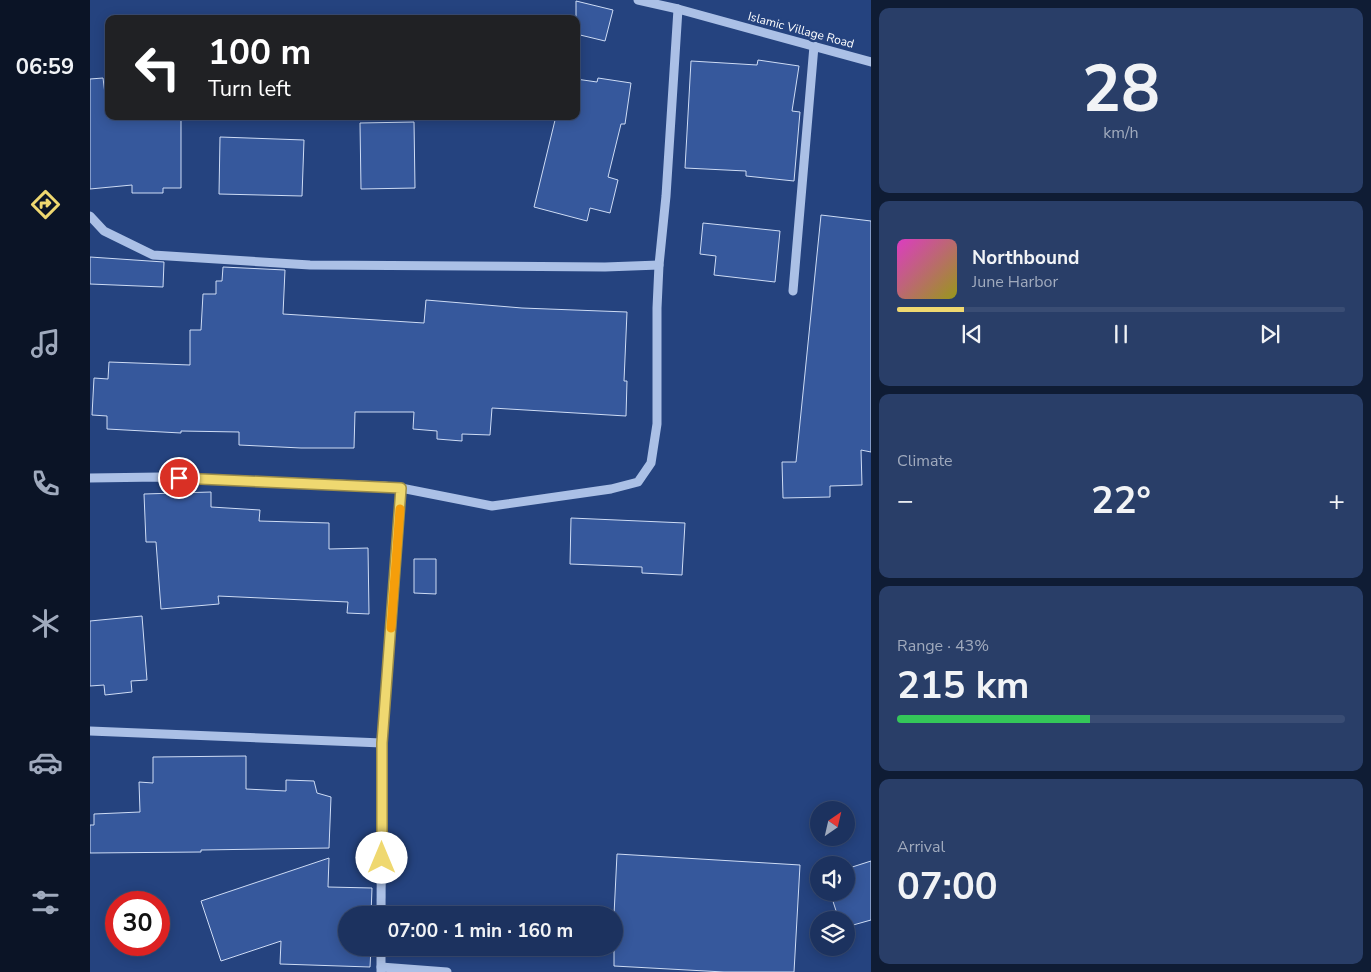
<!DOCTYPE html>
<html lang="en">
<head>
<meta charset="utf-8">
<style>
  body { margin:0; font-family:"Nunito Sans",sans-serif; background:#293e68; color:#f1f3f6; height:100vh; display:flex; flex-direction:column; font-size:19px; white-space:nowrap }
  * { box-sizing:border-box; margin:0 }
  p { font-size:16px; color:#a0aabd }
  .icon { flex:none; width:28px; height:28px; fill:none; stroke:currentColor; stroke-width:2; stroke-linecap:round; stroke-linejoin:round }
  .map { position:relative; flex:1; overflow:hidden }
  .sheet { display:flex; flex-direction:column; gap:8px; padding:8px; background:#0f1c34; width:500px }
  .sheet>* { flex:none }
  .banner { position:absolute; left:15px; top:15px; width:475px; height:105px; border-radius:10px; box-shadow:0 2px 12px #0003,0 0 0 1px #3a4d74; background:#202124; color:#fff; overflow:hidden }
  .needle { width:32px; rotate:34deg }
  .fabs { position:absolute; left:720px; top:801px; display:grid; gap:10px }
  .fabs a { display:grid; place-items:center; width:45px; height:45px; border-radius:50%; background:#1c325f; box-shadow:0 2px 12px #0003,0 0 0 1px #3a4d74; font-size:25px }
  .speed { position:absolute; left:15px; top:891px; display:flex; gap:10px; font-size:25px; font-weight:700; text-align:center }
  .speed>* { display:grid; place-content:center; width:65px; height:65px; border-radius:50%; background:#1c325f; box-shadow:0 2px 12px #0003,0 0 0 1px #3a4d74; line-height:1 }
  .speed .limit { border:8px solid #d22; background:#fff; color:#111 }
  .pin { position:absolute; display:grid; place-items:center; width:42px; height:42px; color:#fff; margin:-21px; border:2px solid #fff; border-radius:50%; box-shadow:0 1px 5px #0007 }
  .me { position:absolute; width:55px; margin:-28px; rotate:0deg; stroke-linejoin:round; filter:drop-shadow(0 0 4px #0008) }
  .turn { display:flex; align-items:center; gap:18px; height:105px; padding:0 20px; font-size:22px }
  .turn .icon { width:65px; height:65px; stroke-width:2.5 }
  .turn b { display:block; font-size:35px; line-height:42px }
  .big { font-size:38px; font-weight:700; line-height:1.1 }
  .sheet .widget { flex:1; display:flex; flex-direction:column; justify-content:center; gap:8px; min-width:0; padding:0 18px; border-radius:10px; background:#293e68 }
  .sheet .dial { align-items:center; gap:0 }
  .dial b { font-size:65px; line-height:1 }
  .song { display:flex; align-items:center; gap:15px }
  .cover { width:60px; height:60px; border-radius:8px; background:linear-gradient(135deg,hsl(310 70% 55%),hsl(60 70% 35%)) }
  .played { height:5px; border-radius:2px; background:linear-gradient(90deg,#efd870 15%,#3a4d74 15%) }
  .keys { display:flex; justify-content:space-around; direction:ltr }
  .heat { display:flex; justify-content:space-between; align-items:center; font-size:28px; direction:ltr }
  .charge { height:8px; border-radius:4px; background:linear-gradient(90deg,#34c759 43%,#3a4d74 0) }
  .trip { position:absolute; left:248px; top:906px; width:285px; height:50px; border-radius:25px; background:#1c325f; box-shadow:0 2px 12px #0003,0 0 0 1px #3a4d74; font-weight:700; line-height:50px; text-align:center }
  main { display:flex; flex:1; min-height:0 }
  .dock { display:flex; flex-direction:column; width:90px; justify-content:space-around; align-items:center; background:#0b1426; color:#a0aabd }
  .dock .icon { width:35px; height:35px }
  .dock .current { color:#efd870 }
  .dock b { font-size:22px; color:#f1f3f6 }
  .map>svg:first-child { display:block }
</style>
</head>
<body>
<main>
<nav class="dock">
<b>06:59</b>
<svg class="icon current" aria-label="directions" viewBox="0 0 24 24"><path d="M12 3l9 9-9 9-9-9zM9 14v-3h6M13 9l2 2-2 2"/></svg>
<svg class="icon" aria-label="music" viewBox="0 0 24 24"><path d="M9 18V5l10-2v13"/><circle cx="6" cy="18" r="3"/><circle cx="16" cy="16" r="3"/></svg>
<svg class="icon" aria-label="phone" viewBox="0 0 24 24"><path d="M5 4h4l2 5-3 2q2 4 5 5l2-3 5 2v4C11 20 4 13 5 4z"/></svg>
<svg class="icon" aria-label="climate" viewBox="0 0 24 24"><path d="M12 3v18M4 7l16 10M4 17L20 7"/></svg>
<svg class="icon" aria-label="car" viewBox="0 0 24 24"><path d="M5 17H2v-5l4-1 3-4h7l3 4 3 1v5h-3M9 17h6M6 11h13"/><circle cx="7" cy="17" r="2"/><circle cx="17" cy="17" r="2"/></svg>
<svg class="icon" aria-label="filters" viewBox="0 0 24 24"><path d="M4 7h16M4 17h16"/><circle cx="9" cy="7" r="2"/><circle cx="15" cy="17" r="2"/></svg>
</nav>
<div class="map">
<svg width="781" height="972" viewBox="0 0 781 972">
  <rect width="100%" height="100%" fill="#25437f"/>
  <g fill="#36589c" stroke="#cedcf5">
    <polygon points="486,1 523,10 515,41 486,34"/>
    <polygon points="668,60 709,66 702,111 710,112 704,181 656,176 656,171 595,168 601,61 667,65"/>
    <polygon points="13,78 18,118 91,118 91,188 73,188 73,193 42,193 42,185 0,189 0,79"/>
    <polygon points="508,78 541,83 535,124 531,124 518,177 528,180 520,213 500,208 497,221 444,207 466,116 486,116 486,79 507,82"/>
    <polygon points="324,122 325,188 271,189 270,123"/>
    <polygon points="130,137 214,140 212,196 129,194"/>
    <polygon points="731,215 781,221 781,452 771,450 772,485 740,486 740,497 693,498 692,462 706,462"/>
    <polygon points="613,223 690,231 685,282 624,275 626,256 610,254"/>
    <polygon points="0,257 74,262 73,287 0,284"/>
    <polygon points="133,267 195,270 193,314 334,323 336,300 432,308 537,312 534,381 537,381 536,416 402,408 400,435 372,434 372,441 347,439 347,431 323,429 324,412 265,412 264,448 211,448 149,445 149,432 91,431 91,433 17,429 17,416 2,415 4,378 18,379 19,362 100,365 100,330 111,330 113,294 126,294 126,281 132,281"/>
    <polygon points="121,492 121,507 170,510 169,521 239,523 239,549 278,548 279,614 257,613 258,602 128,596 129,604 71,609 66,542 56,542 54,494"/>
    <polygon points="481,518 595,523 592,575 552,573 552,567 480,564"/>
    <polygon points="324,559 346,559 346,594 324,593"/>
    <polygon points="52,616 57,680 41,681 42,692 15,695 14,685 0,686 0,621"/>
    <polygon points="156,756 156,789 196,791 196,780 224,781 227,793 241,797 239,848 111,850 111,852 0,853 0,825 4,825 4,814 50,812 49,782 63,783 63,757"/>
    <polygon points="527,854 710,865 704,972 634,972 524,966 524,915"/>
    <polygon points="239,858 238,887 282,888 281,915 256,915 256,948 281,948 280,967 190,964 191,941 131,961 111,901"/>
    <polygon points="781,861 781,920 756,927 756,920 749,920 740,892 756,892 756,869"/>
  </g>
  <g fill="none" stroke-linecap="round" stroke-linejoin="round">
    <g stroke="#abc0e6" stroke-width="9">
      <polyline points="548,0 588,9 781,62"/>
      <polyline points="0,216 14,231 63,255 220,265 515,267 569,265"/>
      <polyline points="703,291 724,46"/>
      <polyline points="0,478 70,477 294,486 311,488 402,506 521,489 548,482 561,463 567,424 567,308 569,265 576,196 588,9"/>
      <polyline points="0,731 292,743 311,488"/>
      <polyline points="291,915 292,743"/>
      <polyline points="291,967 357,972"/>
      <polyline points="291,972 291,948"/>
    </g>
  </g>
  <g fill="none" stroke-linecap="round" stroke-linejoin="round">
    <defs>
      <polyline id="route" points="89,478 311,488 292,743 292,858"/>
    </defs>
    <use href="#route" stroke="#9b8c49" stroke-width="12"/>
    <use href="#route" stroke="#efd870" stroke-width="9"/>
    <polyline stroke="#f59e0b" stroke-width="9" points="301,628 310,509"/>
  </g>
  <g text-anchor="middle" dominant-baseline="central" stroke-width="5" stroke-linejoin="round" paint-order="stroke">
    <g font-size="12" fill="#fff" stroke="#25437f">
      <text transform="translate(711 30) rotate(15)">Islamic Village Road</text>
    </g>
  </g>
</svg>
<div class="fabs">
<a><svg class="needle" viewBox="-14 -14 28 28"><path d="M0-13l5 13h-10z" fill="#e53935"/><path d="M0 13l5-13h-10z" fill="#a0aabd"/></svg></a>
<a><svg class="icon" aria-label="sound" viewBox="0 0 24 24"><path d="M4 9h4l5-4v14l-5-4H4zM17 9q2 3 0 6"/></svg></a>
<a><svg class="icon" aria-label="layers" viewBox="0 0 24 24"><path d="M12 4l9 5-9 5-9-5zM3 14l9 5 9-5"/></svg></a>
</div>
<div class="speed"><div class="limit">30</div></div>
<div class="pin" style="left:89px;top:478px;background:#d93025"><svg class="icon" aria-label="arrive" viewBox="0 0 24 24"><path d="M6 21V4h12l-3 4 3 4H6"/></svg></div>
<svg class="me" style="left:292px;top:858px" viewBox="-20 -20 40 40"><circle r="19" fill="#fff"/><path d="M0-13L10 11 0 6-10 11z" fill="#efd870"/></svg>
<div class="trip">07:00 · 1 min · 160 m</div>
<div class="banner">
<div class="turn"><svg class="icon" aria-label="left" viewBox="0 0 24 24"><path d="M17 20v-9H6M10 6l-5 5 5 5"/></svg><div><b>100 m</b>Turn left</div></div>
</div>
</div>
<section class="sheet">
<div class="widget dial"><b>28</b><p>km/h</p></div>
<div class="widget">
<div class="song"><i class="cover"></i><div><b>Northbound</b><p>June Harbor</p></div></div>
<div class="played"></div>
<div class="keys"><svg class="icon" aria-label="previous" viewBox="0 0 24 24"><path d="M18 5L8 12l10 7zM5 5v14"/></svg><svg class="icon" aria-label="pause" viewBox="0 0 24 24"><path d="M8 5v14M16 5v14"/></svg><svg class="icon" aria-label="next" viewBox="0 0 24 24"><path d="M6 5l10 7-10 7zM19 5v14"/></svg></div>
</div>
<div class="widget"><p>Climate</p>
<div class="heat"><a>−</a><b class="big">22°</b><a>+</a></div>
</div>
<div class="widget"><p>Range · 43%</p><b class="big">215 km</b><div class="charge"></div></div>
<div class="widget"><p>Arrival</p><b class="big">07:00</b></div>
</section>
</main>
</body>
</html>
